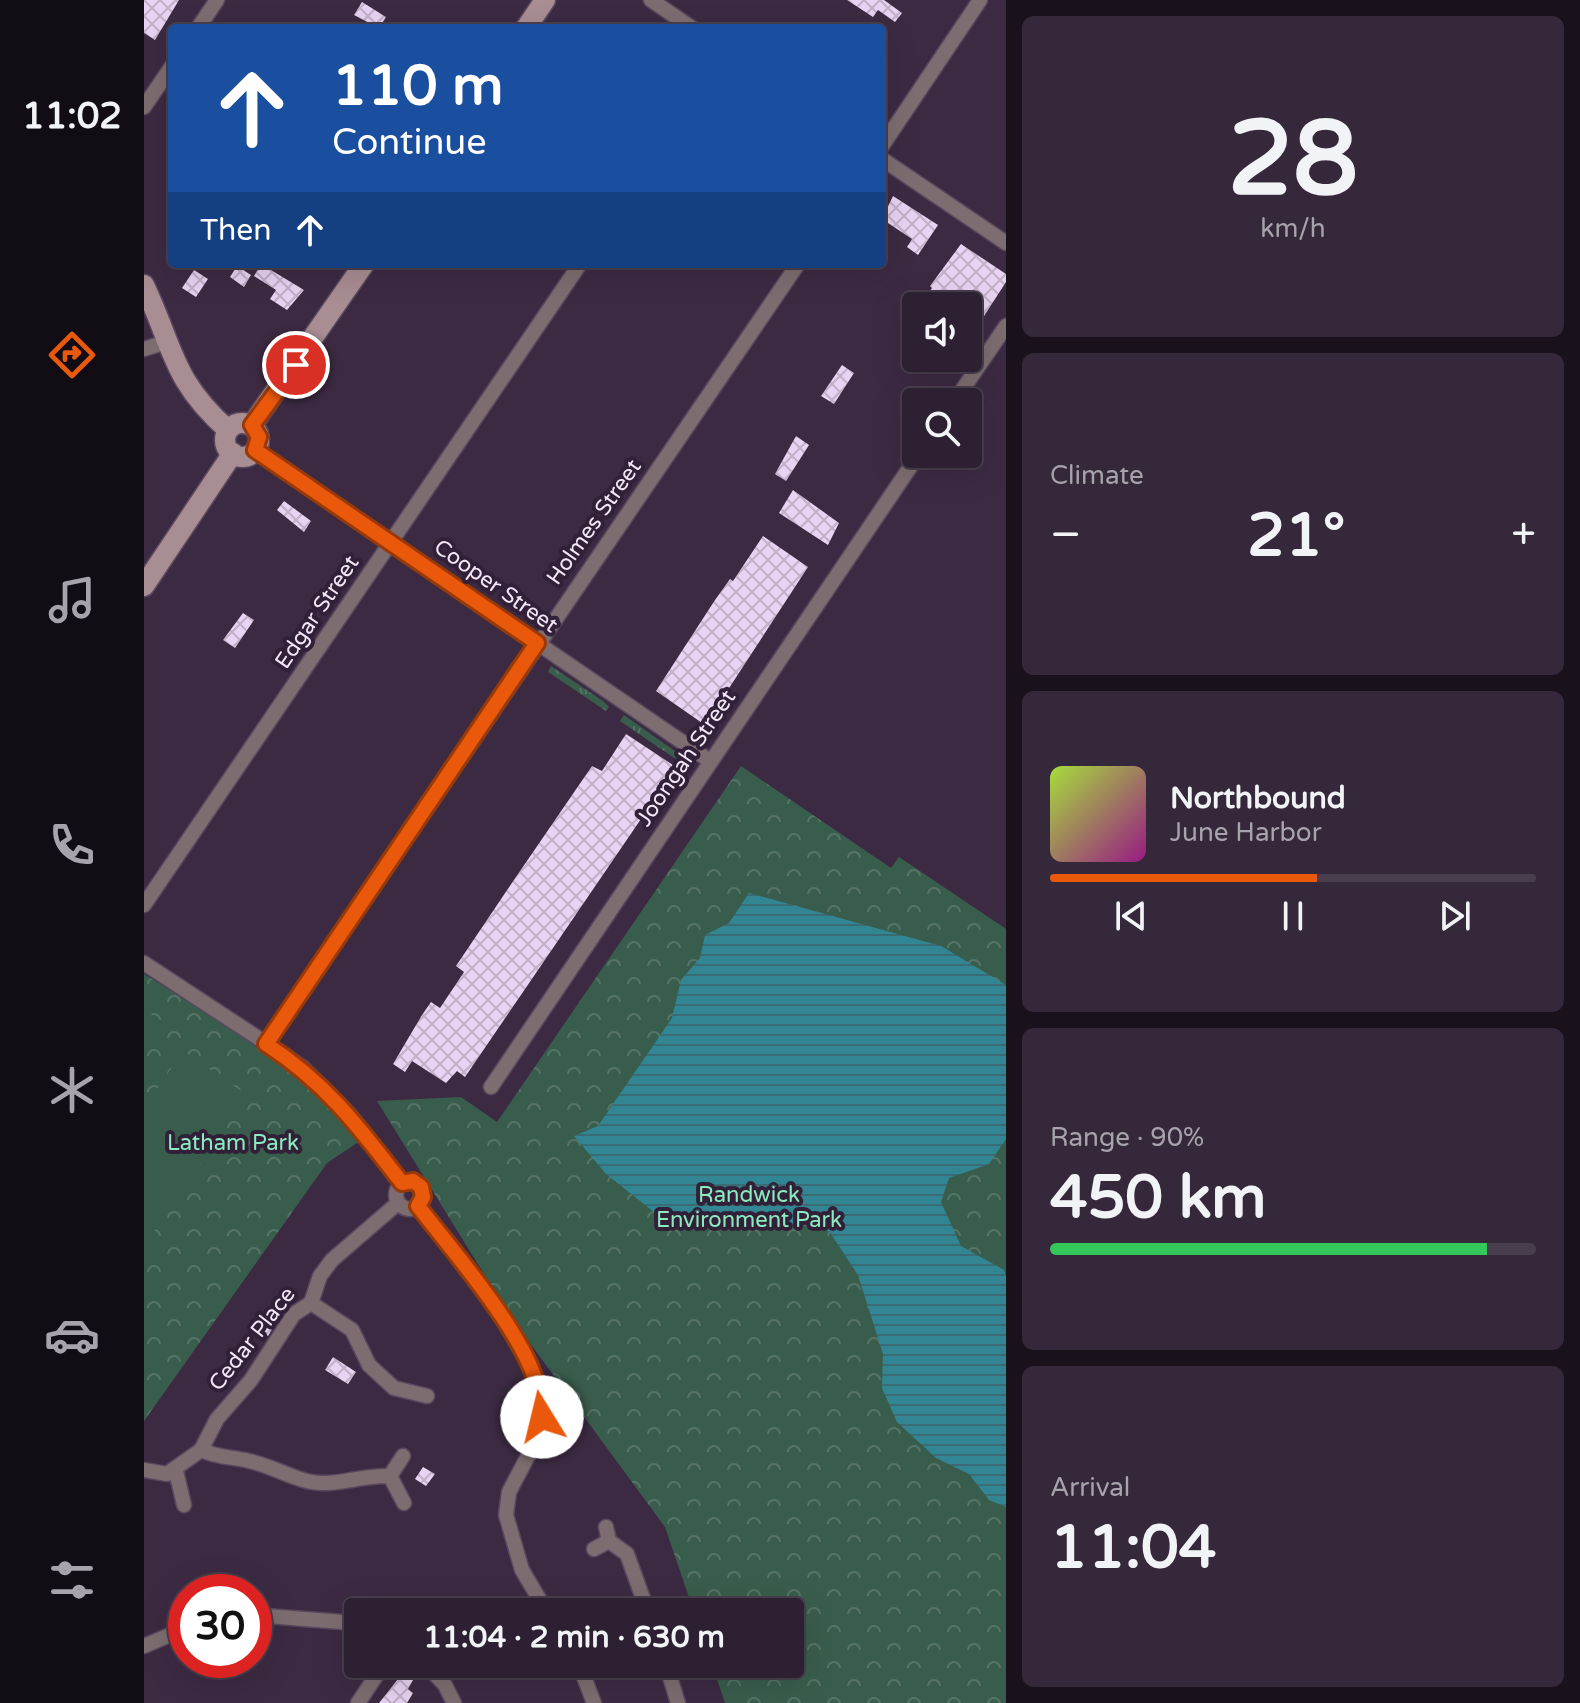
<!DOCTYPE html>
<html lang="en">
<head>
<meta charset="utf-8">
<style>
  body { margin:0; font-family:"Varela Round",sans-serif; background:#35283a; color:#f1f3f6; height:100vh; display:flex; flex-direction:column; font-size:30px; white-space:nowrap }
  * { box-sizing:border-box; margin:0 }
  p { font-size:26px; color:#a7a3ac }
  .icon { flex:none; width:44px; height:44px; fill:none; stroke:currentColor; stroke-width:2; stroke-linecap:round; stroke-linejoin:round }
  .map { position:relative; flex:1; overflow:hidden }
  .sheet { display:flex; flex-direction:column; gap:16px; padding:16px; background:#19121c; width:574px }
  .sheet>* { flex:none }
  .guide { position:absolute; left:24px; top:24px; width:718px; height:244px; border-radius:8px; box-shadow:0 8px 32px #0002,0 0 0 2px #483e4d; background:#1a4fa0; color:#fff; overflow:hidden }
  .controls { position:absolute; left:758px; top:292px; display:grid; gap:16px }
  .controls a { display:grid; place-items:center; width:80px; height:80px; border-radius:8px; background:#2d2032; box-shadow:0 8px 32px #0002,0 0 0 2px #483e4d; font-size:40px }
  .speed { position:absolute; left:24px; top:1574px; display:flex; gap:16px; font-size:40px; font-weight:700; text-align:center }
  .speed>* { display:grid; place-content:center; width:104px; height:104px; border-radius:50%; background:#2d2032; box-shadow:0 8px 32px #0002,0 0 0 2px #483e4d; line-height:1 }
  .speed .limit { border:12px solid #d22; background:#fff; color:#111 }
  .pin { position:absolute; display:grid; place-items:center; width:68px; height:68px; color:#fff; margin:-34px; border:4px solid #fff; border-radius:50%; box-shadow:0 2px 8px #0007 }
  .me { position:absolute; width:88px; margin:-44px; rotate:351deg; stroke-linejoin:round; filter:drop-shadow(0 0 6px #0008) }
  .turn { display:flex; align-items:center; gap:28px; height:168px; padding:0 32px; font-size:36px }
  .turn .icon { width:104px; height:104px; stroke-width:2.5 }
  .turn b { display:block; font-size:56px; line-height:68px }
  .then { display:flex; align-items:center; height:76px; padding:0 32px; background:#0003; gap:16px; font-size:30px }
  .big { font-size:60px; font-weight:800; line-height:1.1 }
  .sheet .card { flex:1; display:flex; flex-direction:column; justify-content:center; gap:12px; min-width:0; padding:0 28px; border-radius:12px; background:#35283a }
  .sheet .dial { align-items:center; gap:0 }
  .dial b { font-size:104px; line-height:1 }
  .song { display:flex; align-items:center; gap:24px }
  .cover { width:96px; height:96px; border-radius:12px; background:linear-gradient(135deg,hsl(80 70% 55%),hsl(310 70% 35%)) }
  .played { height:8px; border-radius:4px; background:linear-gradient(90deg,#ea580c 55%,#483e4d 55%) }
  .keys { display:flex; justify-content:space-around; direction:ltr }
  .heat { display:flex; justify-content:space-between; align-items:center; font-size:44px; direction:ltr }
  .charge { height:12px; border-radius:6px; background:linear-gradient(90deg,#34c759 90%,#483e4d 0) }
  .trip { position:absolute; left:200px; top:1598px; width:460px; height:80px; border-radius:8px; background:#2d2032; box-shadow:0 8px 32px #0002,0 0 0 2px #483e4d; font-weight:800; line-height:80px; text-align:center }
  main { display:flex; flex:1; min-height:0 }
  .tab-bar { display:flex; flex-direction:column; width:144px; justify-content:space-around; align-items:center; background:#120d14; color:#a7a3ac }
  .tab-bar .icon { width:56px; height:56px }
  .tab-bar .selected { color:#ea580c }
  .tab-bar b { font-size:36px; color:#f1f3f6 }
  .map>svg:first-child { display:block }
</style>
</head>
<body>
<main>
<nav class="tab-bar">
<b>11:02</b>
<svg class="icon selected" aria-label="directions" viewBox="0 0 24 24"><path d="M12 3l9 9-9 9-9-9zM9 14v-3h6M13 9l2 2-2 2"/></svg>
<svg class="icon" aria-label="music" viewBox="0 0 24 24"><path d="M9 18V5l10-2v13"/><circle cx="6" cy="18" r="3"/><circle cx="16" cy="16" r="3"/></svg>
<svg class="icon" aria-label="phone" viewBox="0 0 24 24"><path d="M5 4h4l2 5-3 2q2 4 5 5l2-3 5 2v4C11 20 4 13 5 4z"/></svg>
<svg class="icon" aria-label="climate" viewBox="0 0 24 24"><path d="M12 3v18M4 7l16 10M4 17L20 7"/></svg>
<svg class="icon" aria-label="car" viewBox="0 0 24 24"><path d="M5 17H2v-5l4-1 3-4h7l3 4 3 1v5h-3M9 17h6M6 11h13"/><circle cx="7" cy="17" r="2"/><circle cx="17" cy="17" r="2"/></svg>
<svg class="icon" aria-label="filters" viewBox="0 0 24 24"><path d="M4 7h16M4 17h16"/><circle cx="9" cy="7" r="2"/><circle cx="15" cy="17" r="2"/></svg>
</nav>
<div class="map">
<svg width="862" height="1703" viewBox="0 0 862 1703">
  <defs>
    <pattern id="grass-tufts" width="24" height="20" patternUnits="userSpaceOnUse" patternTransform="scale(2)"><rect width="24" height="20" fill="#395d4c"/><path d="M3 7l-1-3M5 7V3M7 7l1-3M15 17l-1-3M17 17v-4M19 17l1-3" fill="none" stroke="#567467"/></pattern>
    <pattern id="park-crowns" width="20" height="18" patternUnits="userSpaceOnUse" patternTransform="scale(2)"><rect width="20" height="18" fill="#395d4c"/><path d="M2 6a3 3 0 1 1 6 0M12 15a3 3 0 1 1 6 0" fill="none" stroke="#567467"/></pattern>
    <pattern id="water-rules" width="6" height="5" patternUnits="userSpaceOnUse" patternTransform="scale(2)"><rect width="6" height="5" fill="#328693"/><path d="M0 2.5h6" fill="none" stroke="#3b6c76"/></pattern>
    <pattern id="building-cross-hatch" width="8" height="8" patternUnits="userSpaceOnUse" patternTransform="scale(2)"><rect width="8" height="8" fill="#e9d3f2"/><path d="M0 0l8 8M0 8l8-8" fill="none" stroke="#c1b0c8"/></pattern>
  </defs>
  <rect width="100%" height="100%" fill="#3c2a42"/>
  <g fill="url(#grass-tufts)">
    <polygon points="407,666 459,701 465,707 462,711 404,672"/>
    <polygon points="480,715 542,759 542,766 476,721"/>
  </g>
  <g fill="url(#park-crowns)">
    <polygon points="597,766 747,868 755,857 862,929 862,1703 581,1703 568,1664 646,1664 646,1612 550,1612 521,1527 366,1316 233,1101 317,1097 353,1122"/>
    <path d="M0 974C64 1014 174 1080 216 1141L183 1163 0 1421Z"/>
  </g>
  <g fill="#395d4c">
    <polygon points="0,1009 17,1021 0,1046"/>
    <polygon points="39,1051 103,1095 0,1246 0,1108"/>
  </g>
  <polygon fill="url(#water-rules)" points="605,893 797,946 862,985 862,1139 845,1164 805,1178 797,1202 817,1246 860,1270 862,1276 862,1507 845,1500 825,1474 792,1458 753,1422 738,1388 739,1354 714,1275 685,1231 631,1220 547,1230 515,1216 462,1174 430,1136 454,1126 528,1018 537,980 556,958 561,935 585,923"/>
  <g fill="url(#building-cross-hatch)">
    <polygon points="0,0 35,0 11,40 0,33"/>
    <polygon points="703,0 740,0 758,13 751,22 734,10 729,17"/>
    <polygon points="218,2 242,17 235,28 210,15"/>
    <polygon points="749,196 794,225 774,255 763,247 768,239 738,219"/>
    <polygon points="817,244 862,274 862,282 824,341 824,306 776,306 788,288 786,286"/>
    <polygon points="117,264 160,290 143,310 126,299 132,290 110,276"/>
    <polygon points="93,266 107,275 100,287 86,277"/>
    <polygon points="50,270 64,279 52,297 38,288"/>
    <polygon points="698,365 710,373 690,404 677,396"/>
    <polygon points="652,436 665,445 642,481 631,474"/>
    <polygon points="649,490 695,523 684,545 635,513"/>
    <polygon points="140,501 167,521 160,532 133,510"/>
    <polygon points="619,536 664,567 561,725 512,691 571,600 586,579 589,581"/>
    <polygon points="99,613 110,620 91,648 79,640"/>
    <polygon points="482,734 532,767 527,775 321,1077 313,1071 302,1083 268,1061 261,1072 249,1064 278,1015 287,1002 296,1008 320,972 312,966 374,874 448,766 458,771"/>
    <polygon points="122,1318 131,1324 124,1336 115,1330"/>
    <polygon points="189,1357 212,1372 204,1384 181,1370"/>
    <polygon points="279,1467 291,1474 282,1486 271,1479"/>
    <polygon points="266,1664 271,1664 274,1671 264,1689 269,1693 263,1703 235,1703"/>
  </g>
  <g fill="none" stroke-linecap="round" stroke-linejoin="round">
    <defs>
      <g id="street">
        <polyline points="507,0 548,28"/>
        <polyline points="54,28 73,0"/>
        <polyline points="0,107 28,66"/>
        <polyline points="738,146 836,0"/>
        <polyline points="738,159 862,243"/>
        <polyline points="0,349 22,342"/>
        <polyline points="810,402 862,326"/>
        <polyline points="111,450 566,761"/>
        <polyline points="0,905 436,264"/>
        <polyline points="0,963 158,1067 206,1115 258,1183"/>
        <polyline points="122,1044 654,264"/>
        <polyline points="347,1087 775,454"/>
        <circle cx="266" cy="1195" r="14"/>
        <polyline points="274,1206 356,1314 396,1384 400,1398 398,1417 385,1454 365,1492 362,1515 378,1570 403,1612"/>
        <polyline points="167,1303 208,1330 225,1365 250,1388 283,1396"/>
        <path d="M57 1450C78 1459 86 1456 105 1461 130 1466 152 1482 177 1483 198 1484 220 1475 246 1476L260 1503"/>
        <polyline points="0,1470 23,1474 57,1450 73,1419 107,1380 150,1314 167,1303 176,1276 188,1260 254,1203"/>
        <polyline points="32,1471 40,1505"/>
        <polyline points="246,1476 259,1456"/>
        <polyline points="462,1527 465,1541 483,1554 501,1604 496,1612"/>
        <polyline points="450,1549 465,1541"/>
        <polyline points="110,1615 198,1622 214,1627"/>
        <polyline points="0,1646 42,1628"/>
        <polyline points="281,1664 301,1685 310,1703"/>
        <polyline points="435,1664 450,1703"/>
        <polyline points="522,1664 534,1703"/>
        <polyline points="214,1703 240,1664"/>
      </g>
      <g id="secondary">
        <polyline points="382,28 401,0"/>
        <path d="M0 285C30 348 27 379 84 430"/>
        <circle cx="98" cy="440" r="17"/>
        <polyline points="108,425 220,264"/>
        <polyline points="0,586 89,453"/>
      </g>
    </defs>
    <use href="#street" stroke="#59485f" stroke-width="17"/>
    <use href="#secondary" stroke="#59485f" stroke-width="23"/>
    <use href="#street" stroke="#7d6d70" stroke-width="14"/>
    <use href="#secondary" stroke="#a88d93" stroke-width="20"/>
  </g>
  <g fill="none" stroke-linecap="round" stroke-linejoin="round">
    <defs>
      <path id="route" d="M152 365 108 425 115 437 111 450 393 643 122 1044C182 1083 215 1127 258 1183L269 1181 277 1187 279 1197 274 1206C312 1256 402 1355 398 1417"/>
    </defs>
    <use href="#route" stroke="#983908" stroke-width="20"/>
    <use href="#route" stroke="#ea580c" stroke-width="14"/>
  </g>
  <g text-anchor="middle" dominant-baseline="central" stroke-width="8" stroke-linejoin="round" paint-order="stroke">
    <g font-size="22" fill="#f3e7f7" stroke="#312038">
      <text transform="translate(450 522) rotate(-55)">Holmes Street</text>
      <text transform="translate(352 586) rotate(35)">Cooper Street</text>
      <text transform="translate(173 612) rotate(-56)">Edgar Street</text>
      <text transform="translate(542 758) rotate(-56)">Joongah Street</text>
      <text transform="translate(108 1339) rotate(-52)">Cedar Place</text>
    </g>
    <g font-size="22" fill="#8bebbf" stroke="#312038">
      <text x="89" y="1143">Latham Park</text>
      <text x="605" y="1195">Randwick<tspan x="605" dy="25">Environment Park</tspan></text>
    </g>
  </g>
</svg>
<div class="controls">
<a><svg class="icon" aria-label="sound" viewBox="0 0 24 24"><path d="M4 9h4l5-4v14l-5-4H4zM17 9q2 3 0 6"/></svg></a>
<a><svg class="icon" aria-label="search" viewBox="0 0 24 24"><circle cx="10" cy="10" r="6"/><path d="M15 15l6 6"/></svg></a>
</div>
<div class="speed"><div class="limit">30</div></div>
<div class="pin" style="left:152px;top:365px;background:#d93025"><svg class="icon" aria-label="arrive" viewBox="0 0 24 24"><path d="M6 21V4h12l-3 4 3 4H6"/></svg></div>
<svg class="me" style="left:398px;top:1417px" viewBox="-20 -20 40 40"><circle r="19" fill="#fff"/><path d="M0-13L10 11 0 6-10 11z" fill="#ea580c"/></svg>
<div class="trip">11:04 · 2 min · 630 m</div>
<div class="guide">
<div class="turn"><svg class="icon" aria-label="ahead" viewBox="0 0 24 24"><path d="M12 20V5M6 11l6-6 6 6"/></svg><div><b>110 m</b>Continue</div></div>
<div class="then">Then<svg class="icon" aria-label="ahead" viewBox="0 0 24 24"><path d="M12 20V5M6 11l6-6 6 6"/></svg></div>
</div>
</div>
<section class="sheet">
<div class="card dial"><b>28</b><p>km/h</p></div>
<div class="card"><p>Climate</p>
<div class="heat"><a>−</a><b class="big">21°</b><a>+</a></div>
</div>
<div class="card">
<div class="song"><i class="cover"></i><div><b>Northbound</b><p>June Harbor</p></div></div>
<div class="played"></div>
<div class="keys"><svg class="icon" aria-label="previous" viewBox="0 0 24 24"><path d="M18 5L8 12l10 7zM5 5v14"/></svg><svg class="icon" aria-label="pause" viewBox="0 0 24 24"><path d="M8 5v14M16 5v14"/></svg><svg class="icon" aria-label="next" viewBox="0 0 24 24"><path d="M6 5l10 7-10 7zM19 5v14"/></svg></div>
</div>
<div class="card"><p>Range · 90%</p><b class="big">450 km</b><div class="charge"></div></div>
<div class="card"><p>Arrival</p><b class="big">11:04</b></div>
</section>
</main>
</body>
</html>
